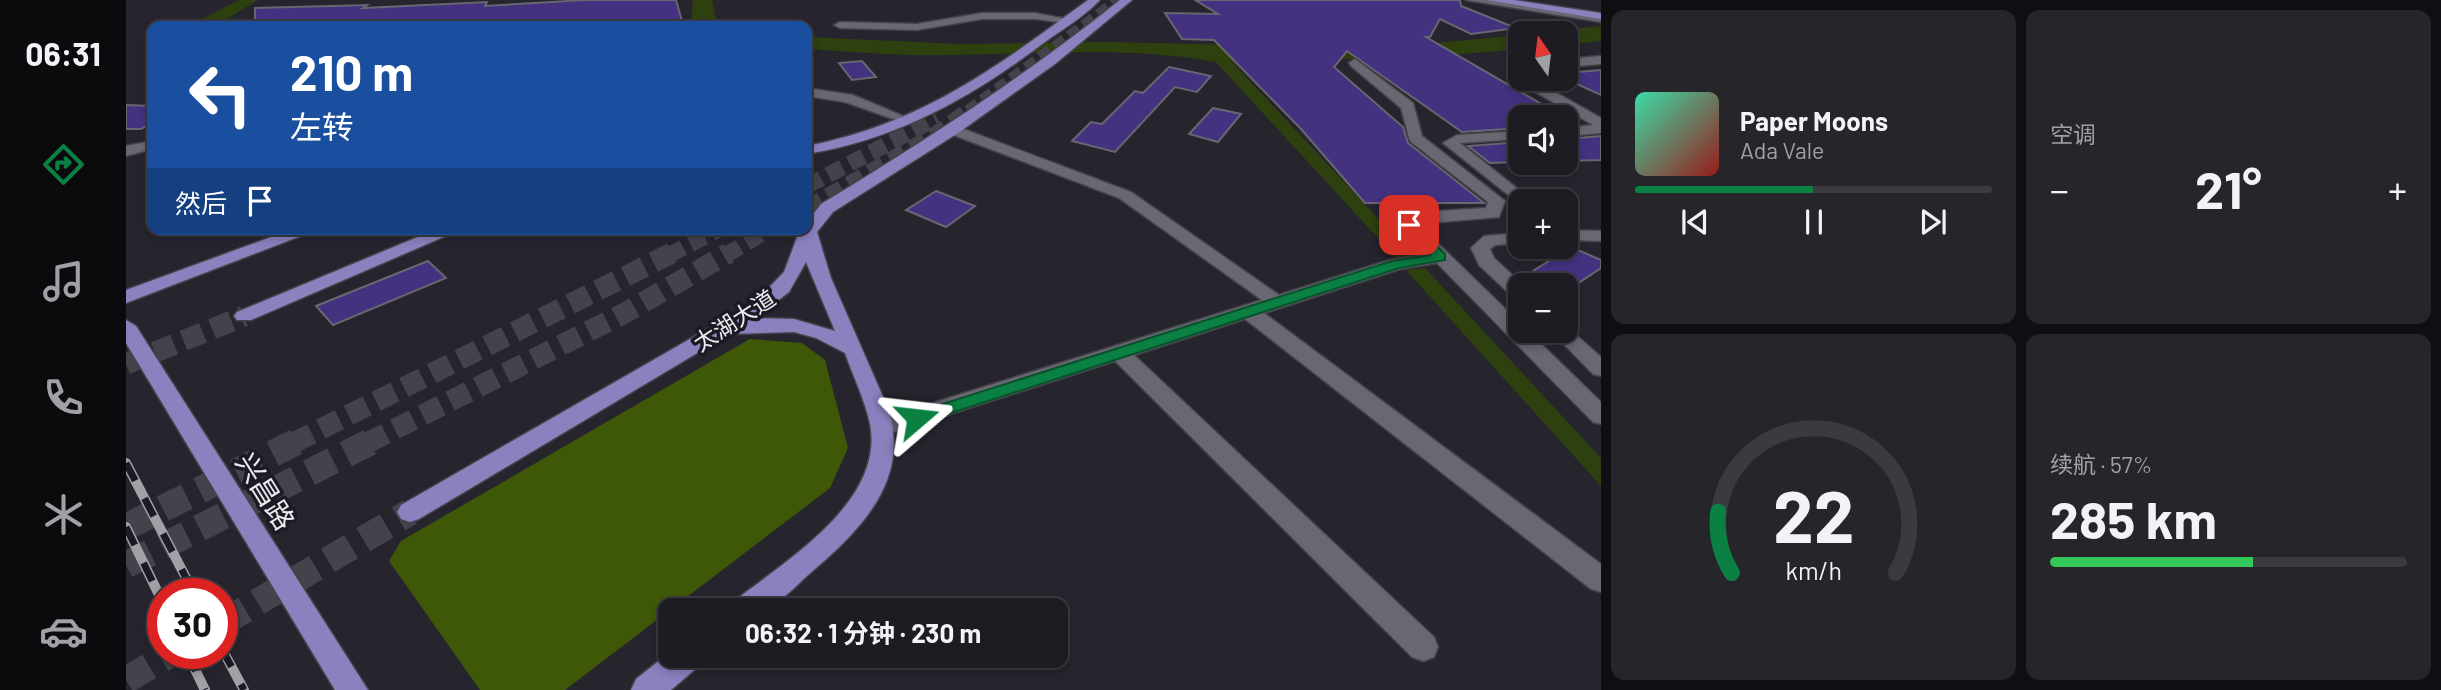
<!DOCTYPE html>
<html lang="zh">
<head>
<meta charset="utf-8">
<style>
  body { margin:0; font-family:Barlow,"Noto Sans SC",sans-serif; background:#25252a; color:#f1f3f6; height:100vh; display:flex; flex-direction:column; font-size:26px; white-space:nowrap }
  * { box-sizing:border-box; margin:0 }
  p { font-size:23px; color:#a0a1a5 }
  .icon { flex:none; width:38px; height:38px; fill:none; stroke:currentColor; stroke-width:2; stroke-linecap:round; stroke-linejoin:round }
  .map { position:relative; flex:1; overflow:hidden }
  .side { display:flex; flex-direction:column; gap:10px; padding:10px; background:#0f0f13; width:840px }
  .side>* { flex:none }
  .hud { position:absolute; left:21px; top:21px; width:665px; height:214px; border-radius:14px; box-shadow:0 4px 10px #0003,0 0 0 2px #3a3a40; background:#1a4fa0; color:#fff; overflow:hidden }
  .needle { width:46px; rotate:346deg }
  .fabs { position:absolute; left:1382px; top:21px; display:grid; gap:14px }
  .fabs a { display:grid; place-items:center; width:70px; height:70px; border-radius:14px; background:#1c1c22; box-shadow:0 4px 10px #0003,0 0 0 2px #3a3a40; font-size:35px }
  .speed { position:absolute; left:21px; top:578px; display:flex; gap:14px; font-size:35px; font-weight:700; text-align:center }
  .speed>* { display:grid; place-content:center; width:91px; height:91px; border-radius:50%; background:#1c1c22; box-shadow:0 4px 10px #0003,0 0 0 2px #3a3a40; line-height:1 }
  .speed .limit { border:10px solid #d22; background:#fff; color:#111 }
  .pin { position:absolute; display:grid; place-items:center; width:60px; height:60px; color:#fff; margin:-30px; border-radius:14px; box-shadow:0 4px 10px #0006 }
  .me { position:absolute; width:77px; margin:-38px; rotate:73deg; stroke-linejoin:round; filter:drop-shadow(0 0 5px #0008) }
  .turn { display:flex; align-items:center; gap:24px; height:147px; padding:0 28px; font-size:32px }
  .turn .icon { width:91px; height:91px; stroke-width:2.5 }
  .turn b { display:block; font-size:49px; line-height:60px }
  .then { display:flex; align-items:center; height:66px; padding:0 28px; background:#0003; gap:14px; font-size:26px }
  .big { font-size:52px; font-weight:700; line-height:1.1 }
  .side .card { flex:1; display:flex; flex-direction:column; justify-content:center; gap:10px; min-width:0; padding:0 24px; border-radius:14px; background:#25252a }
  .side .dial { align-items:center; gap:0 }
  .dial svg { height:182px; overflow:visible; fill:none; stroke:#3a3a40; stroke-width:7; stroke-linecap:round; text-anchor:middle }
  .dial text { fill:#f1f3f6; stroke:none }
  .song { display:flex; align-items:center; gap:21px }
  .cover { width:84px; height:84px; border-radius:10px; background:linear-gradient(135deg,hsl(160 70% 55%),hsl(0 70% 35%)) }
  .played { height:7px; border-radius:4px; background:linear-gradient(90deg,#0b8043 50%,#3a3a40 50%) }
  .keys { display:flex; justify-content:space-around; direction:ltr }
  .heat { display:flex; justify-content:space-between; align-items:center; font-size:38px; direction:ltr }
  .charge { height:10px; border-radius:5px; background:linear-gradient(90deg,#34c759 57%,#3a3a40 0) }
  .side .tiles { flex:1; display:grid; gap:10px; grid-template-columns:repeat(2,1fr) }
  .trip { position:absolute; left:532px; top:598px; width:410px; height:70px; border-radius:14px; background:#1c1c22; box-shadow:0 4px 10px #0003,0 0 0 2px #3a3a40; font-weight:700; line-height:70px; text-align:center }
  main { display:flex; flex:1; min-height:0 }
  .tab-bar { display:flex; flex-direction:column; width:126px; justify-content:space-around; align-items:center; background:#0b0b0e; color:#a0a1a5 }
  .tab-bar .icon { width:49px; height:49px }
  .tab-bar .on { color:#0b8043 }
  .tab-bar b { font-size:32px; color:#f1f3f6 }
  .map>svg:first-child { display:block }
</style>
</head>
<body>
<main>
<nav class="tab-bar">
<b>06:31</b>
<svg class="icon on" aria-label="directions" viewBox="0 0 24 24"><path d="M12 3l9 9-9 9-9-9zM9 14v-3h6M13 9l2 2-2 2"/></svg>
<svg class="icon" aria-label="music" viewBox="0 0 24 24"><path d="M9 18V5l10-2v13"/><circle cx="6" cy="18" r="3"/><circle cx="16" cy="16" r="3"/></svg>
<svg class="icon" aria-label="phone" viewBox="0 0 24 24"><path d="M5 4h4l2 5-3 2q2 4 5 5l2-3 5 2v4C11 20 4 13 5 4z"/></svg>
<svg class="icon" aria-label="climate" viewBox="0 0 24 24"><path d="M12 3v18M4 7l16 10M4 17L20 7"/></svg>
<svg class="icon" aria-label="car" viewBox="0 0 24 24"><path d="M5 17H2v-5l4-1 3-4h7l3 4 3 1v5h-3M9 17h6M6 11h13"/><circle cx="7" cy="17" r="2"/><circle cx="17" cy="17" r="2"/></svg>
</nav>
<div class="map">
<svg width="1475" height="690" viewBox="0 0 1475 690">
  <rect width="100%" height="100%" fill="#26252e"/>
  <polygon fill="#3e5808" points="624,339 676,343 699,360 722,448 704,488 439,690 354,690 263,561 275,541"/>
  <g fill="#2e400e">
    <polygon points="113,0 132,0 89,26 63,26"/>
    <polygon points="567,0 586,0 591,26 565,26"/>
    <polygon points="1475,26 1475,41 1440,45 1440,33 1411,33"/>
    <path d="M1395 35V49L1300 57 1106 62 1289 258 1273 261 1090 62C991 44 887 56 787 55 752 54 716 51 681 49V37L834 44 981 42 1162 46 1298 44Z"/>
    <polygon points="1299,268 1475,458 1475,486 1280,270"/>
  </g>
  <g fill="#443180" stroke="#676671" stroke-width="2">
    <polygon points="459,0 550,0 557,25 129,26 129,8 241,5 237,8 361,2 359,6"/>
    <polygon points="1069,0 1334,0 1335,6 1390,28 1345,34 1314,19 1304,37 1300,37 1438,117 1395,117 1395,128 1336,132 1221,51 1208,67 1277,127 1282,143 1358,203 1239,203 1175,129 1088,40 1056,39 1039,13 1092,14"/>
    <polygon points="736,61 750,77 726,80 713,63"/>
    <polygon points="1043,67 1085,76 1071,92 1049,87 989,152 946,141 965,122 976,124 1009,91 1017,93"/>
    <polygon points="1475,70 1475,95 1440,79 1440,73"/>
    <polygon points="0,105 26,106 26,123 15,129 0,129"/>
    <polygon points="1087,108 1115,114 1092,142 1063,134"/>
    <polygon points="1475,136 1475,160 1440,161 1440,139"/>
    <polygon points="1395,142 1395,162 1364,163 1342,146"/>
    <polygon points="810,191 849,206 820,227 780,210"/>
    <polygon points="1445,247 1475,260 1475,268 1445,288 1407,271"/>
    <polygon points="302,261 320,278 207,325 190,306"/>
  </g>
  <g fill="none" stroke-linecap="round" stroke-linejoin="round">
    <polyline stroke="#43434b" stroke-width="21" stroke-dasharray="21 10" stroke-linecap="butt" points="0,364 118,316"/>
    <g stroke="#43434b" stroke-width="27" stroke-dasharray="27 14" stroke-linecap="butt">
      <polyline points="96,623 284,512"/>
      <polyline points="0,680 46,653"/>
    </g>
    <polyline stroke="#43434b" stroke-width="12" stroke-dasharray="12 6" stroke-linecap="butt" points="842,111 993,0"/>
    <g stroke="#43434b" stroke-width="16" stroke-dasharray="16 8" stroke-linecap="butt">
      <polyline points="681,186 811,118"/>
      <polyline points="681,208 810,134 844,109"/>
      <polyline points="543,255 594,229"/>
      <polyline points="600,255 644,229"/>
    </g>
    <g stroke="#43434b" stroke-width="21" stroke-dasharray="21 10" stroke-linecap="butt">
      <polyline points="167,443 546,253"/>
      <polyline points="241,443 497,314 603,253"/>
    </g>
    <g stroke="#43434b" stroke-width="27" stroke-dasharray="27 14" stroke-linecap="butt">
      <polyline points="0,527 170,442"/>
      <polyline points="0,565 244,442"/>
    </g>
    <defs>
      <g id="minor">
        <polygon points="1340,0 1367,0 1475,16 1475,22"/>
        <polygon points="856,13 909,13 947,20 941,23 909,19 856,19 791,30 714,28 708,25 714,22 791,24"/>
        <polygon points="1475,56 1475,64 1440,67 1440,59"/>
        <polygon points="1229,59 1287,103 1296,136 1379,201 1373,217 1292,224 1395,324 1395,331 1402,331 1475,402 1475,424 1467,422 1311,263 1274,269 1138,313 1475,564 1475,592 1465,589 1119,319 1008,355 1308,637 1312,647 1308,657 1297,661 1286,657 989,361 765,433 757,435 749,433 745,427 749,421 1136,300 993,198 822,133 822,127 832,127 1005,192 1153,295 1264,260 1301,254 1274,225 1282,213 1360,208 1362,202 1284,141 1275,108 1225,66 1223,63"/>
        <polygon points="1392,76 1406,79 1475,118 1475,133 1440,136 1440,128 1467,125 1392,82"/>
        <polygon points="681,88 727,95 777,116 770,120 719,102 681,96"/>
        <polygon points="1395,131 1395,139 1334,143 1407,201 1395,201 1395,205 1317,143 1331,135"/>
        <polygon points="26,141 26,149 0,156 0,146"/>
        <polygon points="1440,230 1475,231 1475,241 1440,240"/>
        <polygon points="1395,233 1395,243 1369,245 1364,249 1368,258 1397,285 1395,300 1388,298 1353,265 1345,248 1358,236"/>
        <polygon points="1440,326 1475,357 1475,376 1467,374 1425,331 1440,331"/>
      </g>
      <g id="major">
        <path d="M962 0H974C959 16 937 29 919 42 846 97 772 139 681 154V146C797 123 869 68 962 0Z"/>
        <path d="M994 0H1006L929 64 832 133 707 212 691 232 705 278 761 406C787 479 734 531 682 575 670 586 655 602 640 609 631 614 613 611 603 611L607 602C659 561 759 502 744 424 739 400 727 376 719 353L690 338 668 332 603 334 293 519 284 522 275 519 271 512 275 505 630 301 658 272 673 232 681 229V222L695 204C799 141 899 76 994 0ZM680 262 709 331 668 319 629 318 663 292Z"/>
        <polygon points="1361,0 1388,0 1475,13 1475,19"/>
        <polygon points="167,229 193,229 0,303 0,290"/>
        <polygon points="311,229 336,229 125,320 111,320 108,316 111,312"/>
        <polygon points="0,320 10,326 242,690 209,690 0,343"/>
        <polygon points="544,652 544,656 577,656 573,666 545,690 505,690 510,679"/>
      </g>
    </defs>
    <use href="#minor" stroke="#44434a" stroke-width="3"/>
    <use href="#major" stroke="#44434a" stroke-width="3"/>
    <use href="#minor" fill="#686772" fill-rule="evenodd"/>
    <use href="#major" fill="#8b81bf" fill-rule="evenodd"/>
    <defs>
      <g id="rail">
        <polyline points="0,463 68,593"/>
        <polyline points="0,527 37,603"/>
        <polyline points="96,649 118,690"/>
        <polyline points="61,653 79,690"/>
      </g>
    </defs>
    <use href="#rail" stroke="#a0a0a7" stroke-width="10"/>
    <use href="#rail" stroke="#1c1b24" stroke-width="7" stroke-dasharray="20" stroke-linecap="butt"/>
  </g>
  <polygon fill="#0b8043" stroke="#07532c" stroke-width="2" points="1278,223 1287,223 1319,254 1319,260 1273,268 791,424 782,418 785,414 1266,261 1304,255 1278,228"/>
  <g text-anchor="middle" dominant-baseline="central" stroke-width="7" stroke-linejoin="round" paint-order="stroke">
    <g font-size="23" fill="#eaeaf0" stroke="#1c1b24">
      <text transform="translate(608 320) rotate(-33)">太湖大道</text>
    </g>
    <g font-size="28" fill="#eaeaf0" stroke="#1c1b24">
      <text transform="translate(140 491) rotate(58)">兴昌路</text>
    </g>
  </g>
</svg>
<div class="fabs">
<a><svg class="needle" viewBox="-14 -14 28 28"><path d="M0-13l5 13h-10z" fill="#e53935"/><path d="M0 13l5-13h-10z" fill="#a0a1a5"/></svg></a>
<a><svg class="icon" aria-label="sound" viewBox="0 0 24 24"><path d="M4 9h4l5-4v14l-5-4H4zM17 9q2 3 0 6"/></svg></a>
<a>+</a>
<a>−</a>
</div>
<div class="speed"><div class="limit">30</div></div>
<div class="pin" style="left:1283px;top:225px;background:#d93025"><svg class="icon" aria-label="arrive" viewBox="0 0 24 24"><path d="M6 21V4h12l-3 4 3 4H6"/></svg></div>
<svg class="me" style="left:791px;top:418px" viewBox="-20 -20 40 40"><path d="M0-17L14 15 0 8-14 15z" fill="#0b8043" stroke="#fff" stroke-width="4"/></svg>
<div class="trip">06:32 · 1 分钟 · 230 m</div>
<div class="hud">
<div class="turn"><svg class="icon" aria-label="left" viewBox="0 0 24 24"><path d="M17 20v-9H6M10 6l-5 5 5 5"/></svg><div><b>210 m</b>左转</div></div>
<div class="then">然后<svg class="icon" aria-label="arrive" viewBox="0 0 24 24"><path d="M6 21V4h12l-3 4 3 4H6"/></svg></div>
</div>
</div>
<section class="side">
<div class="tiles">
<div class="card">
<div class="song"><i class="cover"></i><div><b>Paper Moons</b><p>Ada Vale</p></div></div>
<div class="played"></div>
<div class="keys"><svg class="icon" aria-label="previous" viewBox="0 0 24 24"><path d="M18 5L8 12l10 7zM5 5v14"/></svg><svg class="icon" aria-label="pause" viewBox="0 0 24 24"><path d="M8 5v14M16 5v14"/></svg><svg class="icon" aria-label="next" viewBox="0 0 24 24"><path d="M6 5l10 7-10 7zM19 5v14"/></svg></div>
</div>
<div class="card"><p>空调</p>
<div class="heat"><a>−</a><b class="big">21°</b><a>+</a></div>
</div>
<div class="card dial"><svg viewBox="0 0 100 80">
<path d="M14 69A42 42 0 1 1 86 69"/>
<path d="M14 69A42 42 0 0 1 8 42" stroke="#0b8043"/>
<text x="50" y="56" font-size="32" font-weight="700">22</text>
<text x="50" y="72" font-size="11">km/h</text>
</svg></div>
<div class="card"><p>续航 · 57%</p><b class="big">285 km</b><div class="charge"></div></div>
</div>
</section>
</main>
</body>
</html>
